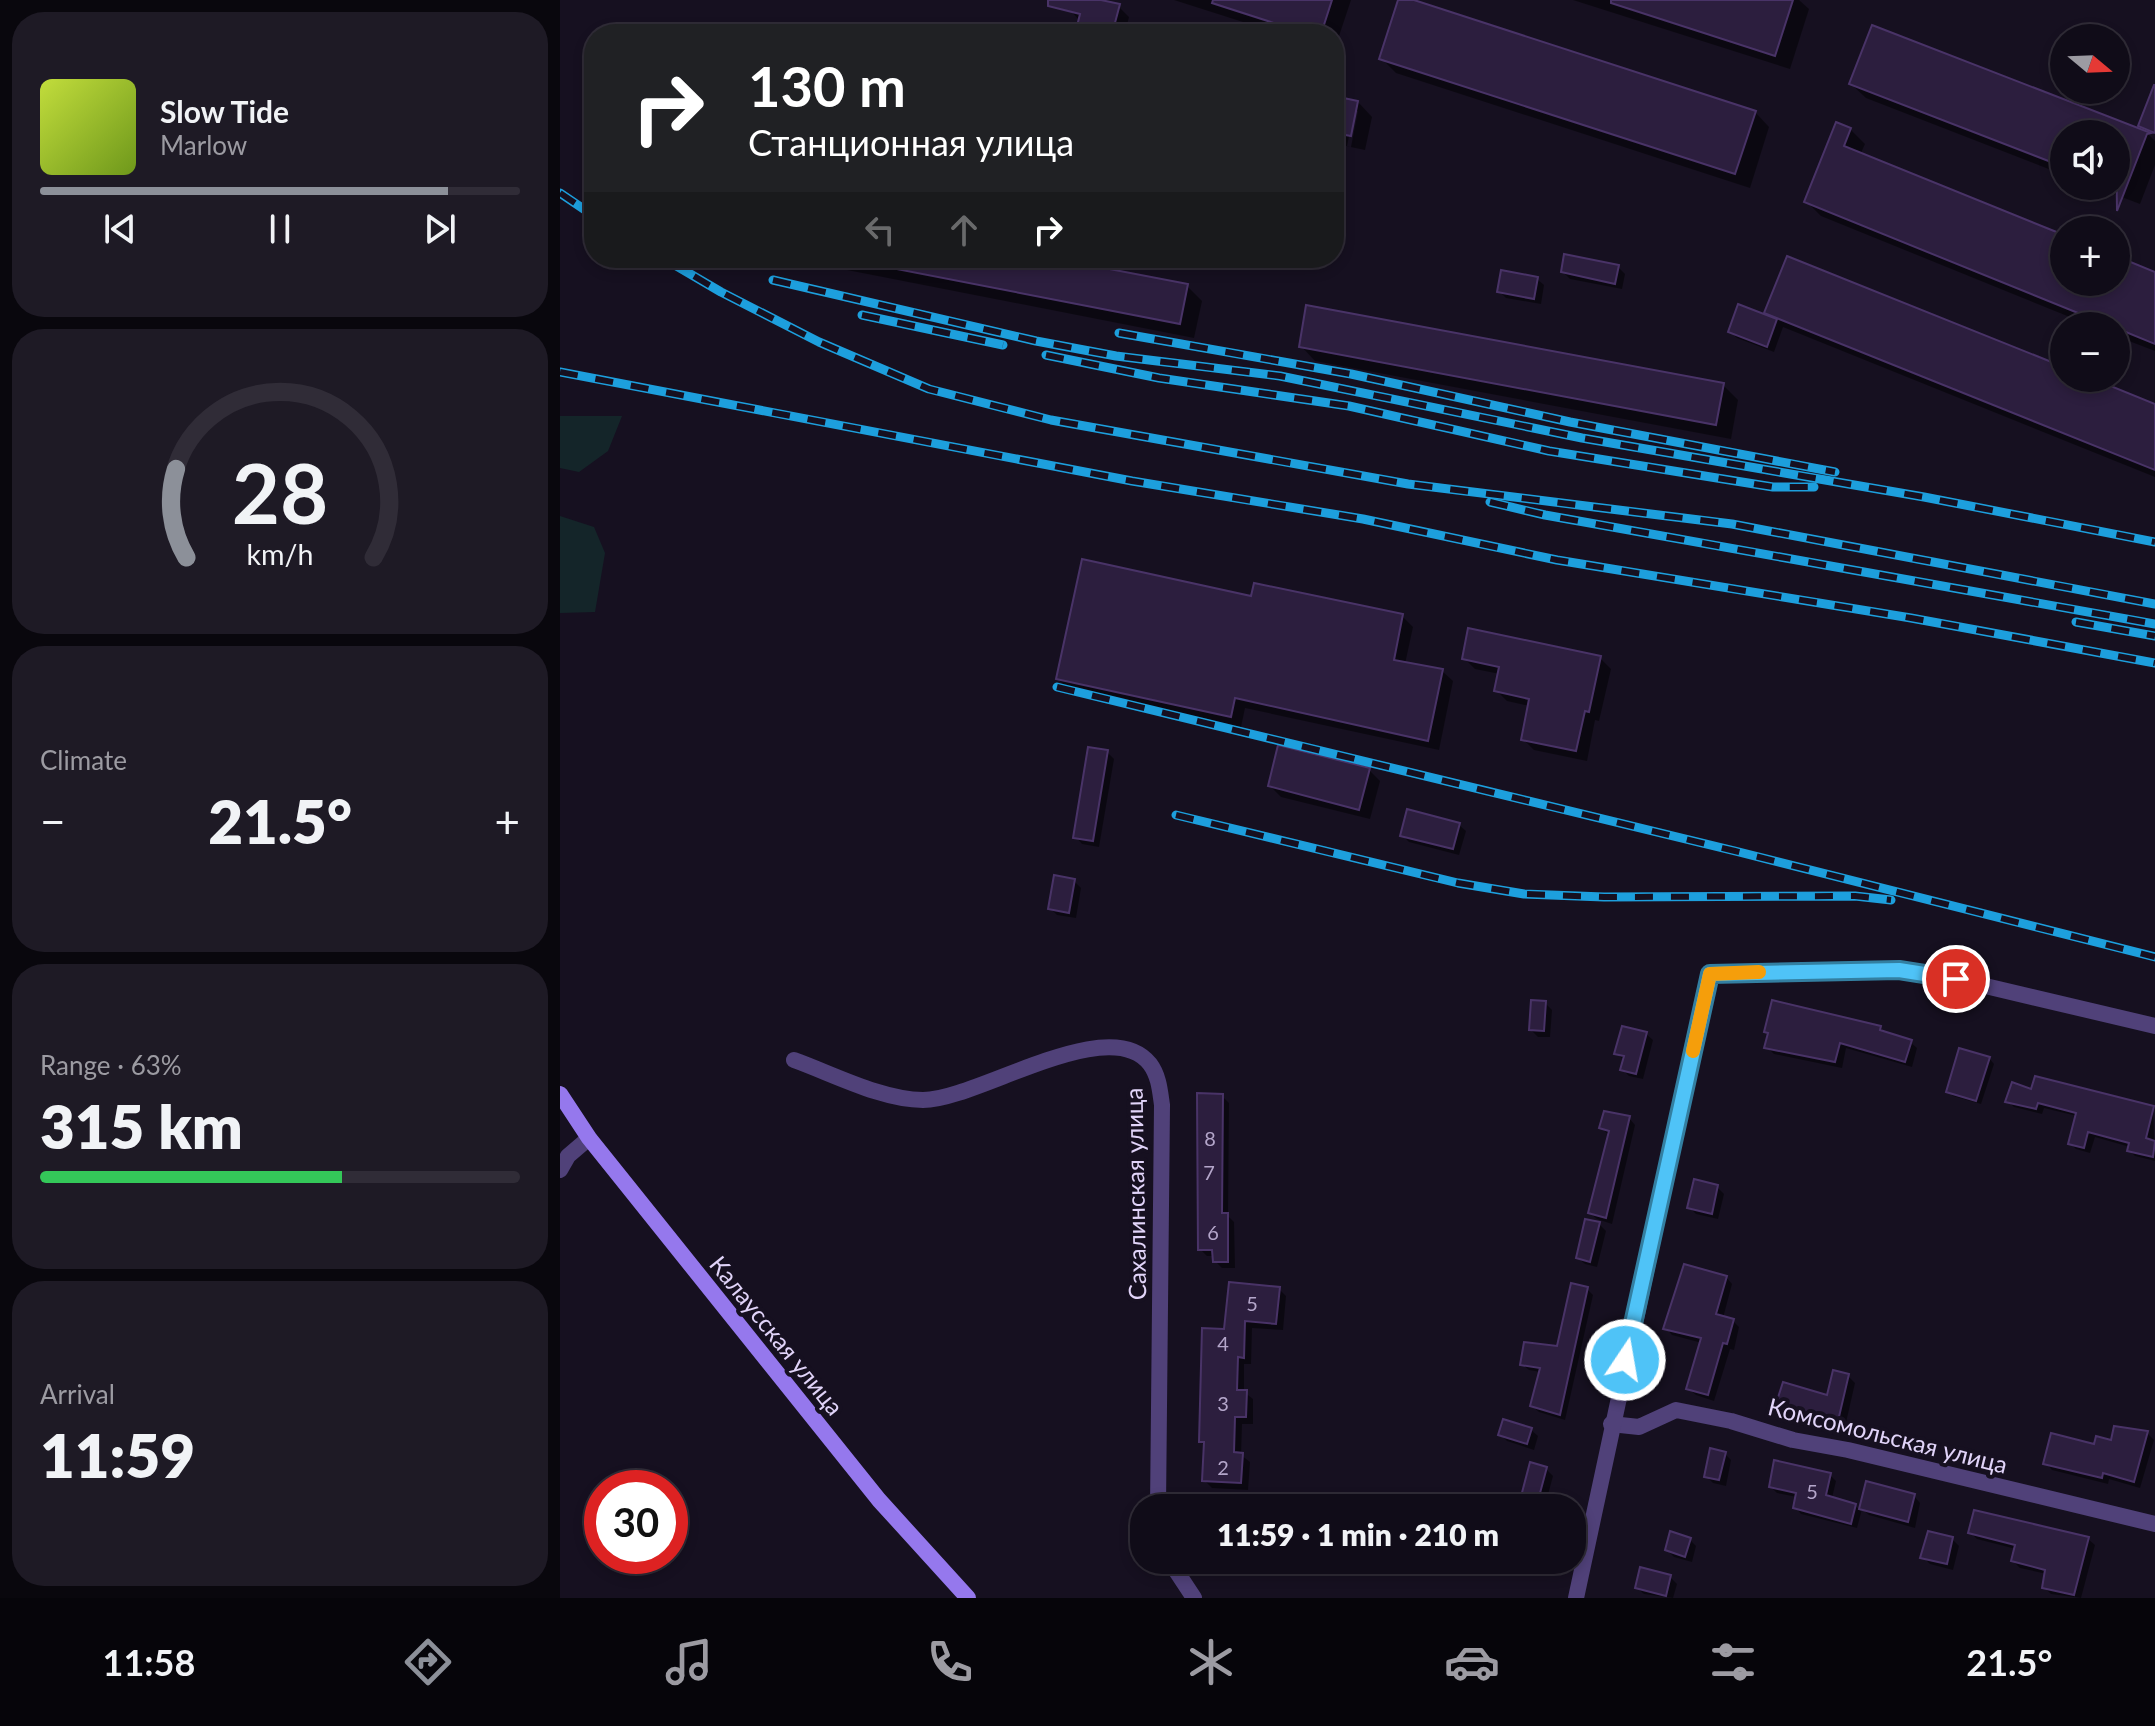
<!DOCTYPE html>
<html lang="en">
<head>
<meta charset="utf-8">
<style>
  body { margin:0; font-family:Lato,sans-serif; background:#1e1a25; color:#f1f3f6; height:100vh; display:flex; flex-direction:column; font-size:30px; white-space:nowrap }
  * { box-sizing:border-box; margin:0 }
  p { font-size:26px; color:#9c9ba2 }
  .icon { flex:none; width:44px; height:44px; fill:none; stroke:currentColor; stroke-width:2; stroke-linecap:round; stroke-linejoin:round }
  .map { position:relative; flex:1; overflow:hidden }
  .details { display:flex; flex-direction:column; gap:12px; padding:12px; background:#09070d; width:560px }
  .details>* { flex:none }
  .hud { position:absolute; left:24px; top:24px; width:760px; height:244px; border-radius:32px; box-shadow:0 4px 12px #0003,0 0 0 2px #302c37; background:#202124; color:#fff; overflow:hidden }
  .needle { width:52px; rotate:109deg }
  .fabs { position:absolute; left:1490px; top:24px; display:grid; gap:16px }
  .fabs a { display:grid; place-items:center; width:80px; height:80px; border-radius:50%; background:#100c18; box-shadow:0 4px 12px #0003,0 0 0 2px #302c37; font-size:40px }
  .speed { position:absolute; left:24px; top:1470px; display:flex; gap:16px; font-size:40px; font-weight:700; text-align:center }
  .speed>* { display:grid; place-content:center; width:104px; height:104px; border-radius:50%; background:#100c18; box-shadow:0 4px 12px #0003,0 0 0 2px #302c37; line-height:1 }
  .speed .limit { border:12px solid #d22; background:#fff; color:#111 }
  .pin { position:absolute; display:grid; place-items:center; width:68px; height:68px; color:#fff; margin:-34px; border:4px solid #fff; border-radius:50%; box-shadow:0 2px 8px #0007 }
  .me { position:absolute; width:88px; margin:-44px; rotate:12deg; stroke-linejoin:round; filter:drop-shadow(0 0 6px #0008) }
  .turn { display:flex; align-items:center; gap:28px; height:168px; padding:0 32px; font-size:36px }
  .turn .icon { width:104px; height:104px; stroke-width:2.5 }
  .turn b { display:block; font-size:56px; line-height:68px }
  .lanes { display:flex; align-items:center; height:76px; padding:0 32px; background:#0003; justify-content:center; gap:40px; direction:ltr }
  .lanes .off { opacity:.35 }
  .big { font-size:60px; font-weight:800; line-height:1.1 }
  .details .tile { flex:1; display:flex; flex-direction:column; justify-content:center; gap:12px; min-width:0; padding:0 28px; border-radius:32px; background:#1e1a25 }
  .details .dial { align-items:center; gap:0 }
  .dial svg { height:208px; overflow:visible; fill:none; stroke:#302c37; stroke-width:7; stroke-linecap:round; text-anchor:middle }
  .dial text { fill:#f1f3f6; stroke:none }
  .song { display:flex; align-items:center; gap:24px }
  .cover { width:96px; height:96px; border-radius:12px; background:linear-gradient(135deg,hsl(70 70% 55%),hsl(80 70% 35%)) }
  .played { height:8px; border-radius:4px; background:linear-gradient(90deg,#8c9099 85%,#302c37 85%) }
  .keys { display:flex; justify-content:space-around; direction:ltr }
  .heat { display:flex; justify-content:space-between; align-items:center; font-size:44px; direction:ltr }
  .charge { height:12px; border-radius:6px; background:linear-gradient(90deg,#34c759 63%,#302c37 0) }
  .trip { position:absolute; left:570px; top:1494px; width:456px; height:80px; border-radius:32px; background:#100c18; box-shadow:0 4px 12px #0003,0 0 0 2px #302c37; font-weight:800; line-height:80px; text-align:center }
  .tabs { display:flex; height:128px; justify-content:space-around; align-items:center; background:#06050a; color:#9c9ba2 }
  .tabs .icon { width:56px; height:56px }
  .tabs .on { color:#8c9099 }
  .tabs b { font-size:36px; color:#f1f3f6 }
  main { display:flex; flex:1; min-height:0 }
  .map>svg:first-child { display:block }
</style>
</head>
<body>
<main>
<section class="details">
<div class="tile">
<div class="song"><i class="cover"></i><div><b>Slow Tide</b><p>Marlow</p></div></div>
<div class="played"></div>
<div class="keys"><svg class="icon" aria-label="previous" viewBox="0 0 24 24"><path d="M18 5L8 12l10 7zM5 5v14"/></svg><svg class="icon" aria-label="pause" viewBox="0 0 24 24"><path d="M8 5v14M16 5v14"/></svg><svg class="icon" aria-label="next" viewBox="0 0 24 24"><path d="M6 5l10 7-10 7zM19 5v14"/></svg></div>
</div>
<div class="tile dial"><svg viewBox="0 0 100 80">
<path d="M14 69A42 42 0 1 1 86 69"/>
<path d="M14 69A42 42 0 0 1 10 35" stroke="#8c9099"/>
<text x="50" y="56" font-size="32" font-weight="700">28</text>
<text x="50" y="72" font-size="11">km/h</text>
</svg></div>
<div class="tile"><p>Climate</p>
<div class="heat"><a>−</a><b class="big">21.5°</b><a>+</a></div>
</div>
<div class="tile"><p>Range · 63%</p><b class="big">315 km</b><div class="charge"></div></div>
<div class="tile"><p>Arrival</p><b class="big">11:59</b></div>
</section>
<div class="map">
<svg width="1595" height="1598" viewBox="0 0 1595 1598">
  <rect width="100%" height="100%" fill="#161020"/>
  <g fill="#142529">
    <polygon points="0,416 62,416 48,451 19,472 0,468"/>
    <polygon points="0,516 34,527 45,553 35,612 0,613"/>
  </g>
  <g fill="#0007" fill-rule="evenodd">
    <polygon points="513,0 532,0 558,6 569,17 565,33 517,34 520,21 510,10"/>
    <polygon points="614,0 791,0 774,51 774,34 721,34"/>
    <polygon points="841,0 1195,112 1209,127 1190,188 836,73 822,59"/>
    <polygon points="1013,0 1239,0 1249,9 1230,69"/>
    <polygon points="1291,84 1587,133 1595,141 1595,165 1580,204 1533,186 1556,186 1556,134 1504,134 1504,175 1306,98"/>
    <path d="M774 98 798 102 812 117 805 150 786 146 774 204ZM794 111H798L791 147 787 146Z"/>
    <polygon points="1290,129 1305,144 1300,155 1504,237 1504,282 1556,282 1556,258 1595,274 1595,351 1556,336 1556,326 1532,326 1261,216 1246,201"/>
    <polygon points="226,258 482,258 627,286 642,301 634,338"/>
    <polygon points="1058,267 1065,274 1062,289 1010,279 1003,272"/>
    <polygon points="977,279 984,285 981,304 946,298 939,291"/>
    <polygon points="1207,312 1504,369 1504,378 1526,378 1595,406 1595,477 1223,327 1214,352 1177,338 1170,331 1215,320"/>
    <polygon points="741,346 1163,385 1178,400 1171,439 755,361"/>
    <polygon points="693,598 842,616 853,627 845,664 882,671 893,681 879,750 685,708 681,727 509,690 498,679"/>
    <polygon points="904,658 1040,658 1051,669 1039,721 1035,720 1027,761 974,750 963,739 970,706 947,701 936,690 940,674 915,669"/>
    <polygon points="547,752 554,759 539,847 522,844 516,837"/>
    <polygon points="809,770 820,781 810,819 721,797 710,786"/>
    <polygon points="899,825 906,831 899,855 849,842 842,835"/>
    <polygon points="514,881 521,888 516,918 497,915 490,908"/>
    <polygon points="985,1003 992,1010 990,1037 978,1037 971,1030"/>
    <polygon points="1320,1028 1327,1034 1350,1042 1357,1048 1352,1067 1286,1048 1282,1068 1214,1054 1207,1047 1210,1035 1206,1031"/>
    <polygon points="1086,1034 1093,1040 1083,1079 1069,1076 1062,1069 1064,1061 1057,1053"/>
    <polygon points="1429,1058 1434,1064 1421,1104 1393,1096 1388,1091"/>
    <polygon points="1472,1092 1593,1108 1595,1161 1575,1156 1569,1150 1570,1147 1535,1137 1530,1153 1516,1149 1510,1143 1517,1116 1484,1108 1482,1114 1454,1107 1448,1101"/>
    <polygon points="662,1096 669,1103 668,1216 674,1222 675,1268 662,1268 655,1261 655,1256 647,1256 640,1249"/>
    <polygon points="1069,1118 1075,1125 1052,1224 1037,1219 1030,1213 1049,1135 1041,1128"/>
    <polygon points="1157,1187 1164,1194 1158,1219 1136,1214 1130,1208"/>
    <polygon points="1039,1224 1046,1231 1037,1267 1025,1264 1018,1258"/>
    <polygon points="1166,1277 1172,1284 1163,1318 1172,1320 1179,1327 1174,1350 1170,1349 1154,1401 1136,1395 1129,1389 1142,1343 1112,1335 1106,1328"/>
    <polygon points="719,1289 726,1296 723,1330 692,1328 691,1364 684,1364 684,1392 693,1399 693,1424 682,1424 681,1455 690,1462 688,1490 652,1488 644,1480 646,1447 641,1442 666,1331"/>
    <polygon points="1027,1289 1033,1295 1005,1420 979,1412 972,1406 981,1372 969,1370 962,1364 998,1348"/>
    <polygon points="1288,1376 1295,1383 1285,1427 1250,1418 1248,1427 1222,1419 1216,1412 1268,1398"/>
    <polygon points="971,1430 978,1436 974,1450 947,1441 940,1434"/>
    <polygon points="1587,1433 1594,1440 1580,1488 1549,1479 1548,1484 1492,1470 1486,1463 1536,1446"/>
    <polygon points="1165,1454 1171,1460 1166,1486 1153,1483 1146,1476"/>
    <polygon points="986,1469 993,1476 986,1502 972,1498"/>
    <polygon points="1270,1475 1276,1481 1272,1498 1295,1506 1301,1511 1308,1484 1354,1496 1360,1503 1355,1528 1309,1515 1302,1509 1297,1528 1241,1514 1235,1507 1237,1497 1217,1493 1211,1487"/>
    <polygon points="1410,1532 1528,1539 1535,1545 1521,1598 1491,1594 1484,1587 1487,1574 1460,1568 1453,1561 1456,1549 1417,1539"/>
    <polygon points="1392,1539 1399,1546 1393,1570 1370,1564 1363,1557"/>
    <polygon points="1130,1540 1136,1546 1132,1562 1114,1557 1107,1550"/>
    <polygon points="1110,1577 1117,1584 1113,1598 1084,1594 1077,1588"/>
  </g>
  <g fill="#2c1e3e" stroke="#493367" stroke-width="2">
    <polygon points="488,0 541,0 560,4 552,34 515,34 520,14 488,6"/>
    <polygon points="653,0 772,0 761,34 748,34 652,3"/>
    <polygon points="838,0 854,0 1196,111 1175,174 819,59"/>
    <polygon points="1051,0 1233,0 1215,56 1051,3"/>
    <polygon points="1312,25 1591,133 1587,134 1557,211 1556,134 1504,134 1504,167 1289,84"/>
    <polygon points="1594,85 1595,85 1595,133 1578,126"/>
    <polygon points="774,96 798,101 791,136 774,133"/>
    <polygon points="1276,122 1291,128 1284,146 1504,235 1504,282 1556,282 1556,256 1595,272 1595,344 1556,328 1556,326 1550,326 1244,202"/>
    <polygon points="1004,254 1059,265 1055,284 1001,272"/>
    <polygon points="1227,256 1504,367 1504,378 1531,378 1595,404 1595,470 1204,313"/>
    <polygon points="322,258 492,258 628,284 620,324 321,266"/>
    <polygon points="941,270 978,277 974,299 937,292"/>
    <polygon points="1178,304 1217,319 1207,347 1168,332"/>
    <polygon points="746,305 1164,383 1156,425 739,347"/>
    <polygon points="522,559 691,596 694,583 843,614 834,660 883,669 868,741 675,698 671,717 496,679"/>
    <polygon points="908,628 1041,656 1029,712 1025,711 1016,751 961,740 969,699 934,691 939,667 902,659"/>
    <polygon points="718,745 810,768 799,810 708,786"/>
    <polygon points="528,747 548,750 533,841 513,838"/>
    <polygon points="847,809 900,823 893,849 840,836"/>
    <polygon points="494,875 515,879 509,913 488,909"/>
    <polygon points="971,1000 986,1001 984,1031 969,1030"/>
    <polygon points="1212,1000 1321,1026 1320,1030 1352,1040 1345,1062 1280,1043 1275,1062 1204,1048 1208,1033 1204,1032"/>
    <polygon points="1062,1026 1087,1032 1076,1074 1060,1070 1064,1056 1054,1054"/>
    <polygon points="1399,1048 1430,1057 1416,1101 1386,1092"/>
    <polygon points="1475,1076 1594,1106 1586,1138 1595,1141 1593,1157 1567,1151 1569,1143 1528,1132 1524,1148 1508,1144 1516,1113 1478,1103 1476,1109 1445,1102 1452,1082 1471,1089"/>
    <polygon points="637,1093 663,1094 662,1213 668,1213 668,1262 653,1262 652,1250 638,1250"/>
    <polygon points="1044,1111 1070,1116 1046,1218 1028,1213 1049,1131 1039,1128"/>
    <polygon points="1134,1179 1158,1185 1152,1214 1127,1208"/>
    <polygon points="1025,1219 1040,1222 1030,1262 1016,1258"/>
    <polygon points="1124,1264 1167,1276 1156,1314 1174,1319 1167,1344 1163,1343 1148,1395 1126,1389 1141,1338 1103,1329"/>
    <polygon points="669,1282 720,1287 716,1324 685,1321 684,1358 678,1357 677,1390 687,1390 686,1417 675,1417 674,1452 683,1453 681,1483 642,1481 644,1442 639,1442 642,1328 664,1329"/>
    <polygon points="1011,1283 1028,1287 1000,1415 970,1406 980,1368 960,1365 964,1342 997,1346"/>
    <polygon points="1273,1370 1289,1374 1278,1421 1244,1413 1241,1421 1213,1413 1223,1382 1267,1395"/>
    <polygon points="943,1419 972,1428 967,1444 938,1435"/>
    <polygon points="1554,1426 1588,1431 1574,1482 1543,1473 1542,1478 1483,1464 1491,1433 1534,1444 1536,1436 1551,1440"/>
    <polygon points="1150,1448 1166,1452 1159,1480 1144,1477"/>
    <polygon points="1214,1460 1271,1473 1266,1495 1296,1504 1291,1524 1233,1508 1236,1493 1209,1487"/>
    <polygon points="970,1462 987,1467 976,1508 958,1508"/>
    <polygon points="1306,1481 1355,1494 1348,1522 1299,1509"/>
    <polygon points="1414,1510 1529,1537 1514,1595 1482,1588 1485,1570 1451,1561 1455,1545 1408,1533"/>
    <polygon points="1110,1531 1131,1538 1125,1557 1105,1550"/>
    <polygon points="1368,1531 1393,1537 1387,1564 1360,1558"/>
    <polygon points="1080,1567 1111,1575 1106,1596 1075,1588"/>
  </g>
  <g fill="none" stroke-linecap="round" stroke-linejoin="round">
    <g stroke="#504179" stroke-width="16">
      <path d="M234 1060C273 1074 322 1100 363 1100 417 1100 549 1011 590 1064 599 1076 600 1091 602 1105L598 1508"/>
      <polyline points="0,1170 8,1156 29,1138"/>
      <polyline points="1051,1424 1079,1427 1116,1410 1171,1421 1233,1440 1288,1450 1595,1524"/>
      <polyline points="609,1560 634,1598"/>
      <polyline points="1016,1598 1150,974 1339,970 1396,979 1595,1026"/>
    </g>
    <polyline stroke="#9578ed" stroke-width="16" points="0,1094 29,1138 319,1500 408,1598"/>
    <defs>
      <g id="rail">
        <polyline points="0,193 34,216"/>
        <polyline points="103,258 161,292 259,342 369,389 491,420 848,484 1172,524 1595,604"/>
        <polyline points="213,280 476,341 556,356 720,376 1022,438 1364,497 1595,542"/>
        <polyline points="302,315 443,345"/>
        <polyline points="559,333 791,374 1010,422 1275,472"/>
        <polyline points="486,355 599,378 789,406 989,451 1213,487 1254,487"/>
        <polyline points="0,372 572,481 803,519 997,560 1351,618 1595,663"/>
        <polyline points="930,502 985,515 1595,624"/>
        <polyline points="1516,622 1595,636"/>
        <polyline points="497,687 1175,851 1595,957"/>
        <polyline points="616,815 898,883 964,894 1044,897 1295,896 1331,900"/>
      </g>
    </defs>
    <use href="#rail" stroke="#1d9fdd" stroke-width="9"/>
    <use href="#rail" stroke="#161020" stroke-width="6" stroke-dasharray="18" stroke-linecap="butt"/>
  </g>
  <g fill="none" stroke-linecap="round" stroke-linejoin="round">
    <defs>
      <polyline id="route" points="1065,1360 1150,974 1339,970 1396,979"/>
    </defs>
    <use href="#route" stroke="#337fa1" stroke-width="20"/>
    <use href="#route" stroke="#4fc3f7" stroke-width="14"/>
    <polyline stroke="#f59e0b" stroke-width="14" points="1133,1051 1150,974 1199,972"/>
  </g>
  <g text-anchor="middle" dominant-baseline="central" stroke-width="8" stroke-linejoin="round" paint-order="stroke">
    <g font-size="20" fill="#b4a6ca">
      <text x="650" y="1138">8</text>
      <text x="649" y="1172">7</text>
      <text x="653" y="1232">6</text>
      <text x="692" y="1303">5</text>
      <text x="663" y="1343">4</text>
      <text x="663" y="1403">3</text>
      <text x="663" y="1467">2</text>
      <text x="1252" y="1491">5</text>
    </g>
    <g font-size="24" fill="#e1d4f9" stroke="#161020">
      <text transform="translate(575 1194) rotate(-91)">Сахалинская улица</text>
      <text transform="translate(217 1335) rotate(51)">Калаусская улица</text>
      <text transform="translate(1328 1435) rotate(14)">Комсомольская улица</text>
    </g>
  </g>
</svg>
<div class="fabs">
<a><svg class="needle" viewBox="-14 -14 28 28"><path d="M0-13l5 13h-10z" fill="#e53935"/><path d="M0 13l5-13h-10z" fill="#9c9ba2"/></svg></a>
<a><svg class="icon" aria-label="sound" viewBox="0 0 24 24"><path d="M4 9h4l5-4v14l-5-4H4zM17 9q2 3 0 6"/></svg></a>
<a>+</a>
<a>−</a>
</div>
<div class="speed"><div class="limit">30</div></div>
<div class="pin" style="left:1396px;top:979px;background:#d93025"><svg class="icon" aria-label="arrive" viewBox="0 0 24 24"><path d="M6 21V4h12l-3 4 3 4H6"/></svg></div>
<svg class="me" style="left:1065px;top:1360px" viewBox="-20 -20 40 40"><circle r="17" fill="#4fc3f7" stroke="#fff" stroke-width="3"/><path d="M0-11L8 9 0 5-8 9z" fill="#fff"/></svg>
<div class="trip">11:59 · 1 min · 210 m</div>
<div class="hud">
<div class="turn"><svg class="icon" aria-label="right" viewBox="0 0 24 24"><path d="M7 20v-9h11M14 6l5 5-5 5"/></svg><div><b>130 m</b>Станционная улица</div></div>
<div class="lanes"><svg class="icon off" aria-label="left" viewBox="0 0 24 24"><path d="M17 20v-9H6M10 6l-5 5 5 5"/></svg><svg class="icon off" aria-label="ahead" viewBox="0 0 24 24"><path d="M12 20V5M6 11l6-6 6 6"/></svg><svg class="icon" aria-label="right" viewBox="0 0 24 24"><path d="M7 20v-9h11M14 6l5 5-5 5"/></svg></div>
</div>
</div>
</main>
<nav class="tabs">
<b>11:58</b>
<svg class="icon on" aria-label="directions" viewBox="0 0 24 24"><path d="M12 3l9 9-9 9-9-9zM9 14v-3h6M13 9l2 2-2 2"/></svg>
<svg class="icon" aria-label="music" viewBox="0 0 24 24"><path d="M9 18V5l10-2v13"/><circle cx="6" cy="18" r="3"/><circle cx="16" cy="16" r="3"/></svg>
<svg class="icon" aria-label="phone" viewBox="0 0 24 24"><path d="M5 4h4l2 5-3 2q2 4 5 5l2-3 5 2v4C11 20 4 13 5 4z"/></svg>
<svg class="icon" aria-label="climate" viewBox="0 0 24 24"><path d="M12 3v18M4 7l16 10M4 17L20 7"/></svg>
<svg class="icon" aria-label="car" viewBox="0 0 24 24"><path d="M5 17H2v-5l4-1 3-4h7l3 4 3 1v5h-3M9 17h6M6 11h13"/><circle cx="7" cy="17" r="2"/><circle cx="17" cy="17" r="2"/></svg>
<svg class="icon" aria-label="filters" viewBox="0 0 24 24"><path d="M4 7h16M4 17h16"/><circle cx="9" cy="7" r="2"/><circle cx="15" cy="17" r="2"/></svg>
<b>21.5°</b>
</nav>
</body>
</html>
